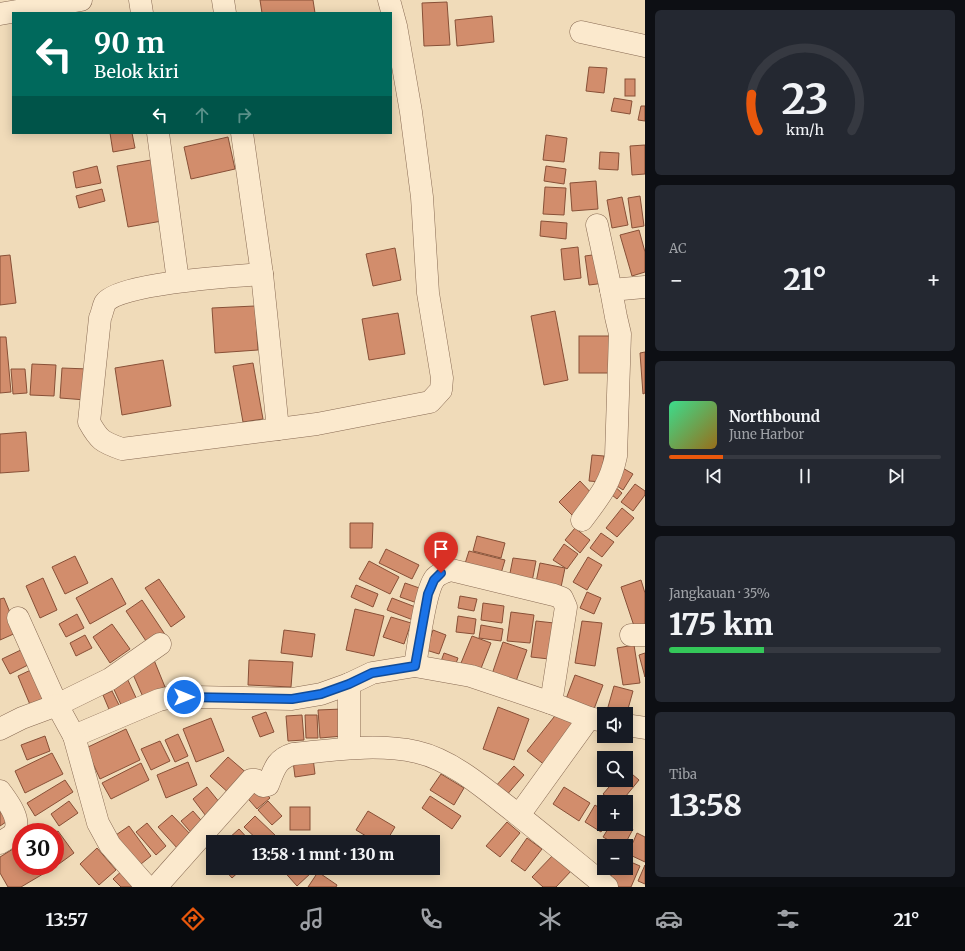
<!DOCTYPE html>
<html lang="id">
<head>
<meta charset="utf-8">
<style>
  body { margin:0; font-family:Merriweather,serif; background:#242831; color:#f1f3f6; height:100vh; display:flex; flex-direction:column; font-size:15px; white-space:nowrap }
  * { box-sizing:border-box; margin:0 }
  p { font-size:13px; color:#9ea1a6 }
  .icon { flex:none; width:22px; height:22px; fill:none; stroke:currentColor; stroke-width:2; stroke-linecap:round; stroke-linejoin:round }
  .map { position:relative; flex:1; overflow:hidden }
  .side { display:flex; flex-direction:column; gap:10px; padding:10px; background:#0d0f14; width:320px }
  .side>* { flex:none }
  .banner { position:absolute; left:12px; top:12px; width:380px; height:122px; border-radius:0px; box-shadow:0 2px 10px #0003; background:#00695c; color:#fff; overflow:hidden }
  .tools { position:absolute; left:597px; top:707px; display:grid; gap:8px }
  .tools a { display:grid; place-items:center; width:36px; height:36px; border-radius:0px; background:#171b24; box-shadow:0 2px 10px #0003; font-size:20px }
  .speed { position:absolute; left:12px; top:823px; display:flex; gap:8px; font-size:20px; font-weight:700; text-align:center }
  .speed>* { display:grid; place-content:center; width:52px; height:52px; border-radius:50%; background:#171b24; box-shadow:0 2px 10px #0003; line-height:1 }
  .speed .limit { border:6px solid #d22; background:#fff; color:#111 }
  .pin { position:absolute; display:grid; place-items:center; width:34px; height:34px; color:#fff; margin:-41px -17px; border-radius:50% 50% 50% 0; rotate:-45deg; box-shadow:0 0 4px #0007 }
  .pin .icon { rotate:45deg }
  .me { position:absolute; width:44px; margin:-22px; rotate:90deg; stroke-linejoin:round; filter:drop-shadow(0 0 3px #0008) }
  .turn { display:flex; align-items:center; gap:14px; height:84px; padding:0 16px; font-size:18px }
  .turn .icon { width:52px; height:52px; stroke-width:2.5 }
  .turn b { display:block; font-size:28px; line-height:34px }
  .lanes { display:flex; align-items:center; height:38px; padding:0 16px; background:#0003; justify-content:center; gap:20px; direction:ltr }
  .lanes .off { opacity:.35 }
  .big { font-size:30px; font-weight:800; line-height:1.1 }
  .side .tile { flex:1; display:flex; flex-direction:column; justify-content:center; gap:6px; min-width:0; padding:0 14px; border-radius:6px; background:#242831 }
  .side .dial { align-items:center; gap:0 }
  .dial svg { height:104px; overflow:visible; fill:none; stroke:#363941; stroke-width:7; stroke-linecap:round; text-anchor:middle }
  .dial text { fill:#f1f3f6; stroke:none }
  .song { display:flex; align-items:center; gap:12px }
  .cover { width:48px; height:48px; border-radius:6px; background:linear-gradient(135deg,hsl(150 70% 55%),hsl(40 70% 35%)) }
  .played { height:4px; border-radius:2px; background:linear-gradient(90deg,#ea580c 20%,#363941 20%) }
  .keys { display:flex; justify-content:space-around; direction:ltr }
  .heat { display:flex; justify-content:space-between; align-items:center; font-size:22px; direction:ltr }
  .charge { height:6px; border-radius:3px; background:linear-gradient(90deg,#34c759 35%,#363941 0) }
  .trip { position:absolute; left:206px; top:835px; width:234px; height:40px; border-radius:0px; background:#171b24; box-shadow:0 2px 10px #0003; font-weight:800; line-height:40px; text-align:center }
  .menu { display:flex; height:64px; justify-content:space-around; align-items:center; background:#090b0e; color:#9ea1a6 }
  .menu .icon { width:28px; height:28px }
  .menu .active { color:#ea580c }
  .menu b { font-size:18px; color:#f1f3f6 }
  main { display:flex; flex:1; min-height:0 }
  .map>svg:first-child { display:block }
</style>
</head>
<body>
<main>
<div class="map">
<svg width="645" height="887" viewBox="0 0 645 887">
  <rect width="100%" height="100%" fill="#f0dbb9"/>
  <g fill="#d28d6c" stroke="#885037">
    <polygon points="260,0 313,0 315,13 262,13"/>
    <polygon points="447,2 450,45 424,46 422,3"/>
    <polygon points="492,16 494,42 457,46 455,20"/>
    <polygon points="589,67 607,68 604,93 586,91"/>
    <rect x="625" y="79" width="10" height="17"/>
    <polygon points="614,98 632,101 630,114 611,111"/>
    <polygon points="641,106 645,106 645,121 638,120"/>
    <polygon points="110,133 132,133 135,148 113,152"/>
    <polygon points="546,135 567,138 564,162 543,160"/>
    <polygon points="228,137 235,169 191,179 184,147"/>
    <polygon points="645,145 645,174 632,175 630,146"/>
    <polygon points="600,152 619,153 618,170 599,169"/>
    <polygon points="151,160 162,221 128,227 117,166"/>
    <polygon points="97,166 101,183 76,188 73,172"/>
    <polygon points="546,166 566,169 564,184 544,181"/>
    <polygon points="596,181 598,209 572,211 570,183"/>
    <polygon points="545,187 566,188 564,215 543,214"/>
    <polygon points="102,189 105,201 79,208 76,196"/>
    <polygon points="640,196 644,226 632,228 628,198"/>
    <polygon points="622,197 628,225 612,228 607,200"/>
    <polygon points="541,221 567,223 566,239 540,236"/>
    <polygon points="639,230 645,252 645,272 632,276 620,235"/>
    <polygon points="578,247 581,278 564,280 561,249"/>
    <polygon points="395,248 401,280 373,286 366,254"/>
    <polygon points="600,254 605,283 589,285 585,256"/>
    <polygon points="10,255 16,303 0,305 0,256"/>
    <polygon points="255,306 258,350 215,353 212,308"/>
    <polygon points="555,311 568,380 544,385 531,316"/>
    <polygon points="398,313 405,354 369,360 362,319"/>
    <rect x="579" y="336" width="35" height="37"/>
    <polygon points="0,337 6,337 11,392 0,393"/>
    <polygon points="645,352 645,393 643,394 640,353"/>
    <polygon points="163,360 171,406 122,415 115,368"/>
    <polygon points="253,363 263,419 243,422 233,366"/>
    <polygon points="32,364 56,365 54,396 30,395"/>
    <polygon points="62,368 88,369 86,400 60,398"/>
    <polygon points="11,369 25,369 27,393 13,394"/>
    <polygon points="26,432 29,471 0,473 0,434"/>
    <polygon points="592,455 604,456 601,482 589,481"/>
    <polygon points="621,467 633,474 623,490 611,482"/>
    <polygon points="580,481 596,498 575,518 559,502"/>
    <polygon points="635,484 645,491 645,495 633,511 621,502"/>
    <polygon points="613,485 622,493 617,499 607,491"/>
    <polygon points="622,508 634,518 617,537 606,528"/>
    <polygon points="350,523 373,523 372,548 350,548"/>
    <polygon points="575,528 590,540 580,553 565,540"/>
    <polygon points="601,533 614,542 602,557 590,548"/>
    <polygon points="477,536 505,543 501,558 473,551"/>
    <polygon points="564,544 578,554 567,569 553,560"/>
    <polygon points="386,549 419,565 412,579 379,563"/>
    <polygon points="469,551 505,560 499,580 463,570"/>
    <polygon points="75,556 88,583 65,594 52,567"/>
    <polygon points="588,557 602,565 587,590 573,582"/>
    <polygon points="513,558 536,561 531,587 508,583"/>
    <polygon points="369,561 399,577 390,594 359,579"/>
    <polygon points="540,563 565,568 560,592 535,587"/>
    <polygon points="43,578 57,610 40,618 26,586"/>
    <polygon points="112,578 126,604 90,624 76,598"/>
    <polygon points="159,579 185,617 171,627 145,588"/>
    <polygon points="641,580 645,593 645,626 635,629 621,587"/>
    <polygon points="405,583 425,590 420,604 400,597"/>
    <polygon points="356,585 378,594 373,607 351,597"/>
    <polygon points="587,592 601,598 594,614 580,608"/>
    <polygon points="460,596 477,599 474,611 458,608"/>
    <polygon points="4,598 18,632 0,640 0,599"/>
    <polygon points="392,598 418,608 413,620 387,610"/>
    <polygon points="142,600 166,636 150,647 126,611"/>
    <polygon points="483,603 504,606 502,623 481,620"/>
    <polygon points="355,609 384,616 374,656 346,650"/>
    <polygon points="511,612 534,615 530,643 507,641"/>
    <polygon points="77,614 84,628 66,637 59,624"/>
    <polygon points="458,616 476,619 474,634 456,632"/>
    <polygon points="391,617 411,623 404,644 383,637"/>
    <polygon points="536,621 554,623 549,659 531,657"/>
    <polygon points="582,621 602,623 595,666 575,663"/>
    <polygon points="112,624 130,649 110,663 93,637"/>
    <polygon points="481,625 503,629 501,641 479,638"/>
    <polygon points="284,630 315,634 312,657 281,653"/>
    <polygon points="433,630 446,635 439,654 426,650"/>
    <polygon points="85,635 92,648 76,656 70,643"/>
    <polygon points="472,636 491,643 478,676 459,668"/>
    <polygon points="503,642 527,650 514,687 490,680"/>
    <polygon points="634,645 640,683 623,685 617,648"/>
    <polygon points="25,648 32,663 10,674 2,659"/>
    <polygon points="444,653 458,658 454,669 440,664"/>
    <polygon points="645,653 645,677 639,655"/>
    <polygon points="154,660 165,687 143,697 131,670"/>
    <polygon points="249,660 293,662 291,687 248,685"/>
    <polygon points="35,668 49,700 31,707 18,676"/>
    <polygon points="575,675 603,685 594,709 566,699"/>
    <polygon points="126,676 138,702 123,709 111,683"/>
    <polygon points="614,686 633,691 626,716 626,714 606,714"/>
    <polygon points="112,691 121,709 111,714 103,695"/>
    <polygon points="498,707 529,719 514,760 483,749"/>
    <polygon points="342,709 343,736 320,738 318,710"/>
    <polygon points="266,712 274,732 260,737 252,717"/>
    <polygon points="558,712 577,726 546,766 527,751"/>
    <polygon points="302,715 304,740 288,741 286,716"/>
    <polygon points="305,715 317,715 318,738 306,738"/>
    <polygon points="211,718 224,751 196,762 183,729"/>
    <polygon points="126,729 140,760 100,779 86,748"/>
    <polygon points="178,734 188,756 175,762 165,740"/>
    <polygon points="45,736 50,751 27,760 21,745"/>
    <polygon points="160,741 170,761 151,770 141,749"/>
    <polygon points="52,753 63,774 25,793 15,771"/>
    <polygon points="228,757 249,775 231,795 210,776"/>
    <polygon points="313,758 315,774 295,777 293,761"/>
    <polygon points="188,762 197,785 166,798 157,775"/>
    <polygon points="141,763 149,780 111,799 102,783"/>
    <polygon points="514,766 524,775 505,797 494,788"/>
    <polygon points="626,769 639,780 621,802 613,802 603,794 615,780 626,780"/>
    <polygon points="441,774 464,788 454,805 430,790"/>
    <polygon points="65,780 73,792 35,816 27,803"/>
    <polygon points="255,782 270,798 257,809 243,793"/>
    <polygon points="207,787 224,808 209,820 193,799"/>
    <polygon points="564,787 590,803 579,821 553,804"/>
    <polygon points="430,796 461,816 452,829 422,808"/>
    <polygon points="69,801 78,813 59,826 51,814"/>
    <polygon points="268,801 282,816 272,825 258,810"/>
    <polygon points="595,805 604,811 604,824 606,824 601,832 585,822"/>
    <polygon points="0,806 9,820 0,826"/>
    <rect x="290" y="807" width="20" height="23"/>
    <polygon points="193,811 207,827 195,837 181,821"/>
    <polygon points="368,811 395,827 386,842 376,842 356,830"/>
    <polygon points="172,815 192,836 178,849 158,827"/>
    <polygon points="255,816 276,836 270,842 260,842 244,827"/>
    <polygon points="507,822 520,833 500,857 486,846"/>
    <polygon points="147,823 166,846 156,855 136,832"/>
    <polygon points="611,824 624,824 633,829 624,846 619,846 603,837"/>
    <polygon points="129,826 151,856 136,868 113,837"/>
    <polygon points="239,829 251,842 231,842 228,839"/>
    <polygon points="58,831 74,853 52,869 50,866 55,866 55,833"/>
    <polygon points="637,833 645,837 645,862 628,854"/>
    <polygon points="527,838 542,849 525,871 511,861"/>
    <polygon points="21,844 21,866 39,866 43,874 21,887 8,887 0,873 0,857"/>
    <polygon points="97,848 116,870 99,885 80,864"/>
    <polygon points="555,853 572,870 556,887 543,887 532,877"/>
    <polygon points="626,860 640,866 631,887 617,887 608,883 614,868 626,868"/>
    <polygon points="645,865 645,884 638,881"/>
    <polygon points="223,868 243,868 232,878"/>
    <polygon points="281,868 307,868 311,873 297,886"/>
    <polygon points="124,869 142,887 121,887 113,879"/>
    <polygon points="318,872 337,885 336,887 308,887"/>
  </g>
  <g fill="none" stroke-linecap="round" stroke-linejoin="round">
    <defs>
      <g id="minor">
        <polyline points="140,0 142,13"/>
        <polyline points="223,0 225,13"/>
        <polyline points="0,14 81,0"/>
        <polyline points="581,32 645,46"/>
        <polyline points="158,133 178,281"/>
        <polyline points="242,133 262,274 278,429"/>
        <polyline points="597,225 611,290"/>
        <path d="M262 274C235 276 119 283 105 303 103 307 102 314 100 318L89 422C99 440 102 442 122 449L317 424 430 402 441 390 442 378 428 293 422 197 411 112 396 26 389 0"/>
        <path d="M582 520C599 497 610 485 616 456L620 334 616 317 611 290 645 287"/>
        <polyline points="18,618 57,705 110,679 160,644"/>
        <polyline points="631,635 645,635"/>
        <path d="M415 666C418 648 425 590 435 578 440 573 445 572 451 570L554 595 562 598 566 607 551 703"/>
        <polyline points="349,684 349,748"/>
        <polyline points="626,725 645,728"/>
        <polyline points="0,729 22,718 57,705 74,736 159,700 172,697 195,697 292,699 321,694 349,684 372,673 415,666 471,676 551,703 589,718 604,721"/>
        <polyline points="74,736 98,823 110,845 147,887"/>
        <path d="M0 791C7 801 21 818 15 831 13 836 4 840 0 843"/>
        <polyline points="519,815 589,718"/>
        <path d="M156 887 251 780H256L263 786 268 785C274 770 276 759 293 754 334 750 376 743 417 752 448 759 478 783 503 803 538 830 572 859 607 887"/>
      </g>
    </defs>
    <use href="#minor" stroke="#886a53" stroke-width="23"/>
    <use href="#minor" stroke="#fbe9cd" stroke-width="22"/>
  </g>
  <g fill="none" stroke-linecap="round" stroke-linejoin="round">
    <defs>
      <polyline id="route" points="184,697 292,699 321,694 349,684 372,673 415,666 428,594 434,580 441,573"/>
    </defs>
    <use href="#route" stroke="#114b97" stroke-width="10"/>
    <use href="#route" stroke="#1a73e8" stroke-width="7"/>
  </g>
</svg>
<div class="tools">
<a><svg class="icon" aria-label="sound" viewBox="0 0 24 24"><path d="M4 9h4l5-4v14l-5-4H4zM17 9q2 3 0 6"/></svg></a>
<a><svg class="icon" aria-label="search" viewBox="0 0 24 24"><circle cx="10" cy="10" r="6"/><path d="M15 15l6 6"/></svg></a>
<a>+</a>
<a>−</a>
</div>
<div class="speed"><div class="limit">30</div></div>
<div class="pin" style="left:441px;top:573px;background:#d93025"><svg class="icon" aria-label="arrive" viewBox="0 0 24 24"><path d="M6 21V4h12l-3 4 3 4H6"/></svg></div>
<svg class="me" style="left:184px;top:697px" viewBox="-20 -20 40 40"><circle r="17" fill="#1a73e8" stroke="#fff" stroke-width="3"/><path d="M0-11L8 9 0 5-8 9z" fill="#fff"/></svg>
<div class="trip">13:58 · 1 mnt · 130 m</div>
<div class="banner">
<div class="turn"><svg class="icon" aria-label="left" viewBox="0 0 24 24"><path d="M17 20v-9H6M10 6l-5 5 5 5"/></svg><div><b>90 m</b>Belok kiri</div></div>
<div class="lanes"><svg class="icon" aria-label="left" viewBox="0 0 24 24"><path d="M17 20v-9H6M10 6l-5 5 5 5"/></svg><svg class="icon off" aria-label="ahead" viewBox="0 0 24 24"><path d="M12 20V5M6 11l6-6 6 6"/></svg><svg class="icon off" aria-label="right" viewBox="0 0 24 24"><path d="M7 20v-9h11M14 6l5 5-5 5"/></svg></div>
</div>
</div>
<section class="side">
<div class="tile dial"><svg viewBox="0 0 100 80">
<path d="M14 69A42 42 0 1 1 86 69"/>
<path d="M14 69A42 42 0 0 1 9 41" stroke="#ea580c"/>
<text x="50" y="56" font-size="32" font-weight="700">23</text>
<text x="50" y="72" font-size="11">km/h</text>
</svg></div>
<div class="tile"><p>AC</p>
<div class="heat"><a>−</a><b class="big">21°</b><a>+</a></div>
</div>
<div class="tile">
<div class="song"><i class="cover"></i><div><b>Northbound</b><p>June Harbor</p></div></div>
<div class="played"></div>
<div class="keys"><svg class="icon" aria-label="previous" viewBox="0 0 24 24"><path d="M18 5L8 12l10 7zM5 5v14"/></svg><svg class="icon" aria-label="pause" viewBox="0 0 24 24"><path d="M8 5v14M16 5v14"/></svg><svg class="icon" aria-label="next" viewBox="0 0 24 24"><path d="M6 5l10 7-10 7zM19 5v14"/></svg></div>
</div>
<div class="tile"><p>Jangkauan · 35%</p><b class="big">175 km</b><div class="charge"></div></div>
<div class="tile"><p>Tiba</p><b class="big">13:58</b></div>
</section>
</main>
<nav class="menu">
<b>13:57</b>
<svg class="icon active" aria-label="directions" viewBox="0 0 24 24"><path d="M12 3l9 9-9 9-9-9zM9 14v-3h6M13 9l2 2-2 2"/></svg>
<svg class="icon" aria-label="music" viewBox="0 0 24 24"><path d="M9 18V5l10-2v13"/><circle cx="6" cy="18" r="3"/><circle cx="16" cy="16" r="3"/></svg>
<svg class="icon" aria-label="phone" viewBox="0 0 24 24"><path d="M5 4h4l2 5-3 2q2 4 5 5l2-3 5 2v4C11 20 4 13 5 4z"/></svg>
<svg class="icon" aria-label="climate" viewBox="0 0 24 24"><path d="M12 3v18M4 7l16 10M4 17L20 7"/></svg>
<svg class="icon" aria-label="car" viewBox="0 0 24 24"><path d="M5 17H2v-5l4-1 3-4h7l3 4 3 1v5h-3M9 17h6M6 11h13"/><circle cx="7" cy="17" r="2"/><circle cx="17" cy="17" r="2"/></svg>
<svg class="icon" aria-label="filters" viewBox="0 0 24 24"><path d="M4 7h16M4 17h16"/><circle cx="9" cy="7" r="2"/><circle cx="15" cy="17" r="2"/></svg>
<b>21°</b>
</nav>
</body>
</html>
